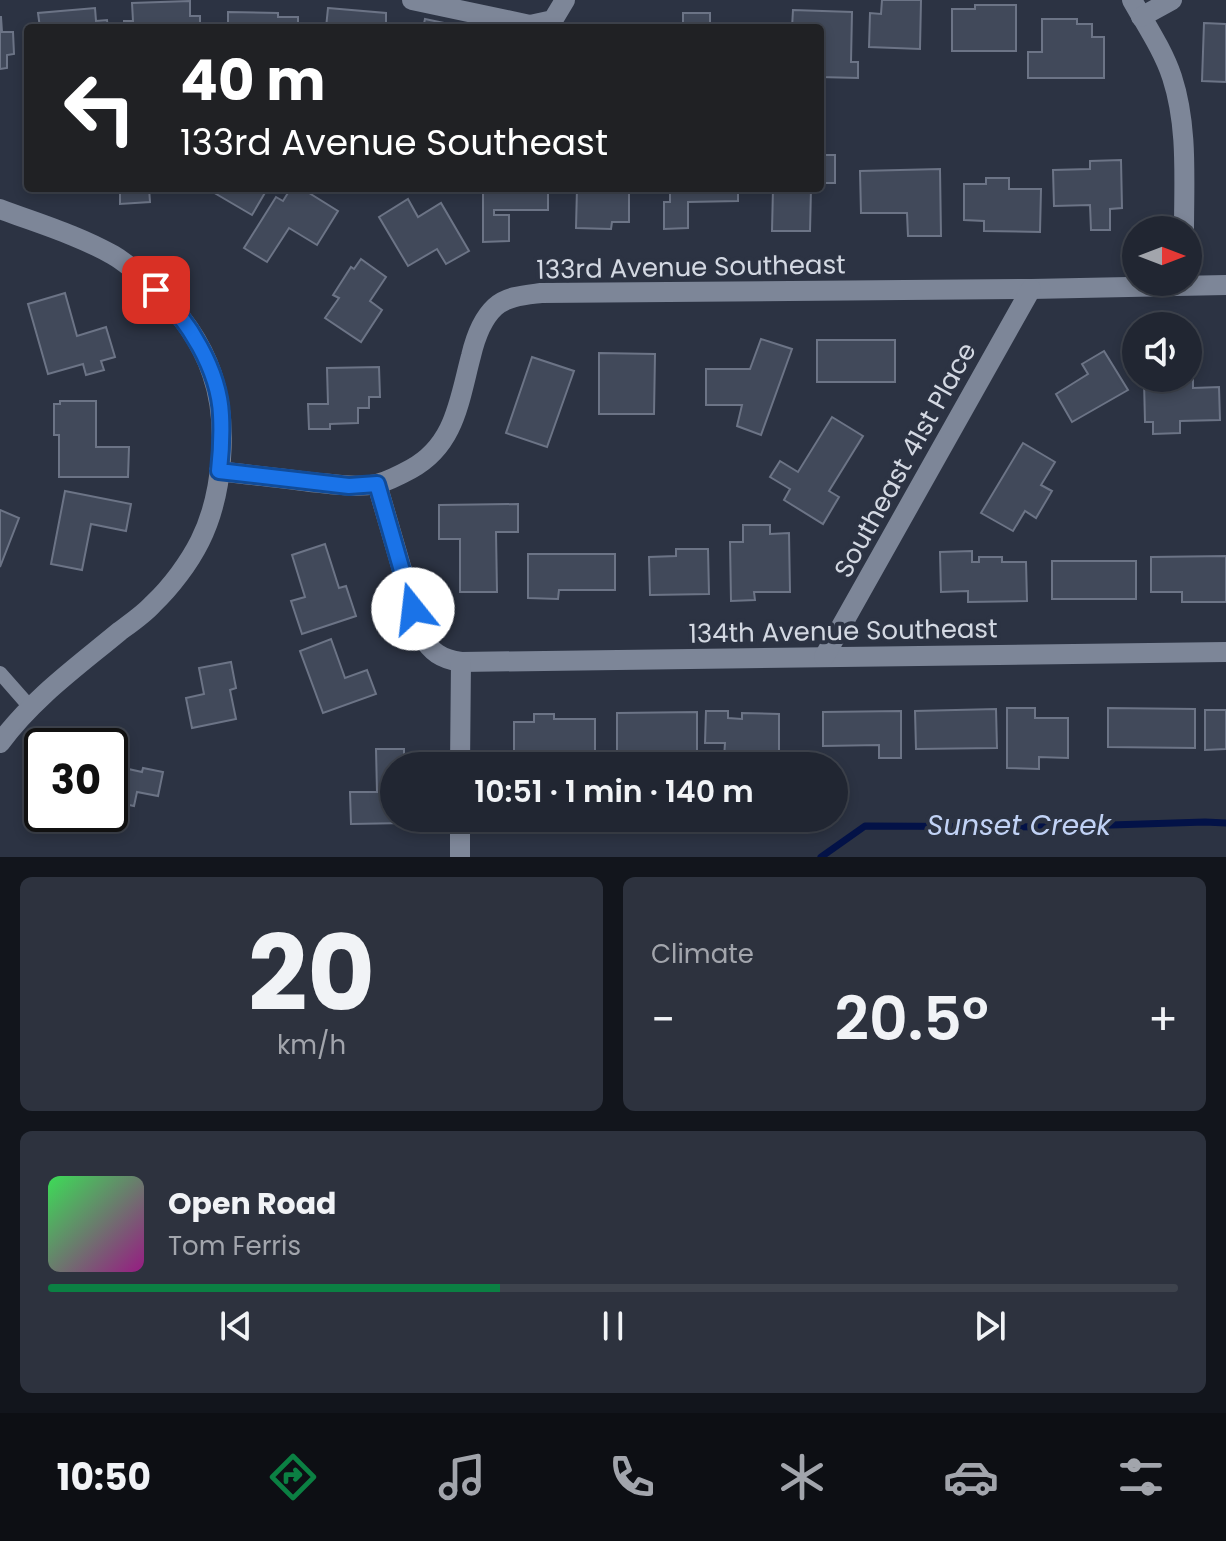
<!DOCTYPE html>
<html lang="en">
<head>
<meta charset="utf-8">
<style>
  body { margin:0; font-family:Poppins,sans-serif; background:#2d323e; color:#f1f3f6; height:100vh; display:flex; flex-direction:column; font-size:30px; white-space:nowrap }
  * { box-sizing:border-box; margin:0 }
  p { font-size:26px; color:#a2a5ac }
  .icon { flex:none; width:44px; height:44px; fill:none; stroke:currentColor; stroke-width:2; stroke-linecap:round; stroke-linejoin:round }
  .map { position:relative; height:857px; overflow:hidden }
  .sheet { display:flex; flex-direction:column; gap:20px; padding:20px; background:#12151c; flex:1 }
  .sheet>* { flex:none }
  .top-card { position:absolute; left:24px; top:24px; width:800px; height:168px; border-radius:8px; box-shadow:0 4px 12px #0003,0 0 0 2px #3e434d; background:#202124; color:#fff; overflow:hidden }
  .needle { width:52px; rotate:90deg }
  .fabs { position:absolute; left:1122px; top:216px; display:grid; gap:16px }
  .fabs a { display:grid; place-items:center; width:80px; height:80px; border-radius:50%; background:#212632; box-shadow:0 4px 12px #0003,0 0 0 2px #3e434d; font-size:40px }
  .speed { position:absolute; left:24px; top:728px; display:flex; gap:16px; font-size:40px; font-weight:700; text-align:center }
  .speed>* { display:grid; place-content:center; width:104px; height:104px; border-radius:50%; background:#212632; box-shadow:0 4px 12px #0003,0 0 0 2px #3e434d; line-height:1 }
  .speed .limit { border:4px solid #111; border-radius:12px; background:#fff; color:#111 }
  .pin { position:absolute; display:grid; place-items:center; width:68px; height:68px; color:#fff; margin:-34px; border-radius:16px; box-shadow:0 4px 12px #0006 }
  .me { position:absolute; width:88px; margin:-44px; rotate:344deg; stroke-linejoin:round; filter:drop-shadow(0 0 6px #0008) }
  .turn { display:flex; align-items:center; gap:28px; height:168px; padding:0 24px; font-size:36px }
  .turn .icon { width:104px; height:104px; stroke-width:2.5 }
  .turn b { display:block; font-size:56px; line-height:68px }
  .big { font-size:60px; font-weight:600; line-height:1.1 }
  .sheet .widget { flex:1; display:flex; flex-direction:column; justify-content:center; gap:12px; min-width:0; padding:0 28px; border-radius:12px; background:#2d323e }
  .sheet .dial { align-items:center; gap:0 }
  .dial b { font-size:104px; line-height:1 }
  .song { display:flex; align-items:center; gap:24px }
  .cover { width:96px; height:96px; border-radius:12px; background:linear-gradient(135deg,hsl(130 70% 55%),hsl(310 70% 35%)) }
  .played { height:8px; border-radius:4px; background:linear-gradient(90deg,#0b8043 40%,#3e434d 40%) }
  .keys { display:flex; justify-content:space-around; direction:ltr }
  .heat { display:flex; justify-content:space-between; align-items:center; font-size:44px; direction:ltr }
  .sheet .tiles { flex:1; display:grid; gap:20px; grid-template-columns:1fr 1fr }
  .widget:last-child { grid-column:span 2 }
  .trip { position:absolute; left:380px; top:752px; width:468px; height:80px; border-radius:40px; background:#212632; box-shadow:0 4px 12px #0003,0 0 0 2px #3e434d; font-weight:600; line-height:80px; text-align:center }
  .tab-bar { display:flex; height:128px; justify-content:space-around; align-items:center; background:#0d0f14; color:#a2a5ac }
  .tab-bar .icon { width:56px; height:56px }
  .tab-bar .on { color:#0b8043 }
  .tab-bar b { font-size:36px; color:#f1f3f6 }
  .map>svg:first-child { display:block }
</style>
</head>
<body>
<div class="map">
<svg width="1226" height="857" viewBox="0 0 1226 857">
  <rect width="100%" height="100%" fill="#2c3343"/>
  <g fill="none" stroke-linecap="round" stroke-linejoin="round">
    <polyline stroke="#031247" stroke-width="7" points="821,857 865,826 1048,827 1205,822 1226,823"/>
  </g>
  <g fill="#41495a" stroke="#6c7486" stroke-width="2">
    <polygon points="882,0 921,0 920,49 869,47 870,13 881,14"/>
    <polygon points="190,1 190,16 200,16 200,28 124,28 124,21 133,21 132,3"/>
    <polygon points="975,5 1016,5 1016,51 952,51 952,9 975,9"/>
    <polygon points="95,8 96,21 107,20 108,28 40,28 38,13"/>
    <polygon points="328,8 386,13 386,28 326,28"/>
    <polygon points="793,10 852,12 851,62 858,62 858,78 820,77 820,28 792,28"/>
    <polygon points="228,12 278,13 278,17 298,17 298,28 228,28"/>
    <polygon points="683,13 710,13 710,28 627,28 683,27"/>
    <polygon points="0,17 1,17 2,32 13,32 14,54 7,55 7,68 0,69"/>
    <polygon points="425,19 468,28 423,28"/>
    <polygon points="1042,19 1077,19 1077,24 1092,24 1092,37 1104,37 1104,78 1028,78 1028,52 1042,52"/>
    <polygon points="1204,23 1226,24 1226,82 1202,81"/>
    <rect x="820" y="155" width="15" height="28"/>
    <polygon points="1121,160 1122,208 1110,209 1110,230 1091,230 1090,205 1054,206 1053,170 1090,169 1090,161"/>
    <polygon points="940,169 941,236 908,236 907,213 861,213 860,171"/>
    <polygon points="986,178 1009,178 1009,189 1041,189 1040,232 984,231 984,221 964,220 964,184 986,184"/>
    <polygon points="120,188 149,188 150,202 120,204"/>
    <polygon points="206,188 262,188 266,191 252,215"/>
    <polygon points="291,188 301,188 338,211 317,245 289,228 267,262 244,248 276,197 283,201"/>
    <polygon points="483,188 548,188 548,210 494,210 494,215 509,215 509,241 483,242"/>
    <polygon points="577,188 629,188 629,222 612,222 611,229 576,228"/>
    <polygon points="670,188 738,188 738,201 688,202 688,228 664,229 664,202 670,202"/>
    <polygon points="773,188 811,188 810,231 772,231"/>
    <polygon points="408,199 418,217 441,203 469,251 446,264 437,249 408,266 379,217"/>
    <polygon points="361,259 386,277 370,301 382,310 361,342 325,318 339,298 333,295 351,267 354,269"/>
    <polygon points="65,293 77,336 106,327 115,357 101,361 104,370 86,375 83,364 48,374 28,304"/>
    <polygon points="761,339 792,349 761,435 737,426 742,405 706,405 706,369 750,369"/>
    <rect x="817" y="340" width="78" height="42"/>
    <polygon points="1104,351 1128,390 1072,422 1056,394 1088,374 1082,364"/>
    <polygon points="599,353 655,354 654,414 599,414"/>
    <polygon points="532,357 574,371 547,447 506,433"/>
    <polygon points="379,367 380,397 369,397 369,408 358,408 358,423 330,424 330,429 309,429 308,404 328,404 327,368"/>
    <polygon points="1193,380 1193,388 1219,387 1220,420 1180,421 1180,433 1153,434 1153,422 1145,422 1144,381"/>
    <polygon points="60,401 96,401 96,447 129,447 128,477 59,477 59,435 54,435 54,404 60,404"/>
    <polygon points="832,417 863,436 829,491 839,497 823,524 784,500 790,489 770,477 780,461 798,472"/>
    <polygon points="1023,443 1055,462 1041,485 1052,491 1036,518 1025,511 1013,531 981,513"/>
    <polygon points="65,491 131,504 126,531 91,524 82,570 51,564"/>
    <polygon points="518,504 518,532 496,532 497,592 460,592 460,539 439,539 439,505"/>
    <polygon points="0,510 19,518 0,567"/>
    <polygon points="743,525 770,525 770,534 789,533 790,592 754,592 755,600 731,601 730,542 743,542"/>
    <polygon points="325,544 339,588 346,586 356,616 302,634 291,601 305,597 292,555"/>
    <polygon points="676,549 708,549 709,594 650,595 649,557 676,556"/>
    <polygon points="972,551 972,562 979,562 979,557 1002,557 1002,562 1026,562 1027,601 968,602 968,591 941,592 940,552"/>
    <polygon points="528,554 615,554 615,590 559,590 558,599 528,598"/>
    <polygon points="1226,556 1226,602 1182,602 1182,592 1151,592 1151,557"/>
    <rect x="1052" y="561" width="84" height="38"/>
    <polygon points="331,639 345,678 367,670 376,694 323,713 300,651"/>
    <polygon points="231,662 236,688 230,690 236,719 192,728 186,698 204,694 199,668"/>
    <polygon points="1007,708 1035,708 1035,718 1068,718 1068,758 1039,757 1039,769 1007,768"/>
    <polygon points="1108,708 1195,709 1195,748 1108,747"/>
    <polygon points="996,709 997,748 916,749 915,711"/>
    <polygon points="1205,710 1226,710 1226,749 1205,750"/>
    <polygon points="706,711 728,711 728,718 742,719 742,713 779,714 779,758 724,758 725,743 705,743"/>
    <polygon points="901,711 901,758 879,758 879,745 823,746 823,712"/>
    <polygon points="697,712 697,753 617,753 617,713"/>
    <polygon points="534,714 554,714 554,719 595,719 595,761 587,761 587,766 519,766 519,764 514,764 514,722 534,722"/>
    <polygon points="376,749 404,749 404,766 394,766 394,818 405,818 405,823 351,824 350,792 377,792"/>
    <polygon points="115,766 142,772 143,768 163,772 158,796 137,792 134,806 110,801 110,789"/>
  </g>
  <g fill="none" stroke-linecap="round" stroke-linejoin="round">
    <polyline stroke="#7d8698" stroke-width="14" points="0,673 30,707"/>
    <g stroke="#7d8698" stroke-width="20">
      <polyline points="412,0 530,25 553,20 565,0"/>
      <path d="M1132 0C1146 25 1163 50 1172 77 1188 126 1184 179 1184 230"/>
      <polyline points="1141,17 1172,0"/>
      <path d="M219 471C250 475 280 478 310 482 332 484 355 488 377 484 389 481 400 475 411 469 455 445 459 401 471 356 475 339 482 319 495 307 507 296 525 295 541 293L1031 289 1226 285"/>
      <path d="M377 484 421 635C431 652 441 659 461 662L1226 652"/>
      <polyline points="824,657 1031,289"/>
      <polyline points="460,766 461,662"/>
      <polyline points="460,857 460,818"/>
    </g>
    <path stroke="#7d8698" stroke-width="20" d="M0 209C37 223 78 235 113 255 127 263 139 274 151 285 178 310 200 338 212 374 229 423 223 495 200 541 189 563 171 587 153 604 144 614 131 623 120 631 78 666 33 698 0 743"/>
  </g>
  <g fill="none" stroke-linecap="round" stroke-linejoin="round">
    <defs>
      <path id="route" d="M156 290C188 319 219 370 221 415 222 434 221 453 219 471L349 486 377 484 413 609"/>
    </defs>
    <use href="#route" stroke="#114b97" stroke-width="20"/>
    <use href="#route" stroke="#1a73e8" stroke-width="14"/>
  </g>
  <g text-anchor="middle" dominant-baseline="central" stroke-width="8" stroke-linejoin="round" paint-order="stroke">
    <g font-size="26" fill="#d3d8e2" stroke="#2c3343">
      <text transform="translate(691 267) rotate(-1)">133rd Avenue Southeast</text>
      <text transform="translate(905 460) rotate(-61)">Southeast 41st Place</text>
      <text transform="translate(843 631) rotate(-1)">134th Avenue Southeast</text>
    </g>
    <g font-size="28" font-style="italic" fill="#c1d2f5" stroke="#2c3343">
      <text x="1019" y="825">Sunset Creek</text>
    </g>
  </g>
</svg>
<div class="fabs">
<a><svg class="needle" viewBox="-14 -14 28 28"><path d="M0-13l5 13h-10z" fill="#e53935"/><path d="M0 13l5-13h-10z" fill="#a2a5ac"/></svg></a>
<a><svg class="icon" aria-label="sound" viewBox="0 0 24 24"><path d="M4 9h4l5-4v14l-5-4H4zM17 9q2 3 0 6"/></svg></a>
</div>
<div class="speed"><div class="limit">30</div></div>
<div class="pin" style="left:156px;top:290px;background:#d93025"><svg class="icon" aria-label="arrive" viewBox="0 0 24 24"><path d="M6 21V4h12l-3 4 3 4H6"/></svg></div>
<svg class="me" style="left:413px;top:609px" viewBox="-20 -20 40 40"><circle r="19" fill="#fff"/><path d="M0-13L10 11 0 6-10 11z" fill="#1a73e8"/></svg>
<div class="trip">10:51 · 1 min · 140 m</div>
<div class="top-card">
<div class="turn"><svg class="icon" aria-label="left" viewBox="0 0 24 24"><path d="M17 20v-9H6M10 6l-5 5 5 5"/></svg><div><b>40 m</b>133rd Avenue Southeast</div></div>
</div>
</div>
<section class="sheet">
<div class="tiles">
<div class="widget dial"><b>20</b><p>km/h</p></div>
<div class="widget"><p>Climate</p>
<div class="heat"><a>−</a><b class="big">20.5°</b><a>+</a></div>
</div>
<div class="widget">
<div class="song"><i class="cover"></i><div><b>Open Road</b><p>Tom Ferris</p></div></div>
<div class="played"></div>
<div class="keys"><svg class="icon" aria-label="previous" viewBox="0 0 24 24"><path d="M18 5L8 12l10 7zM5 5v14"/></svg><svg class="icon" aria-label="pause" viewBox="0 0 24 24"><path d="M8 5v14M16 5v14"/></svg><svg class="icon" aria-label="next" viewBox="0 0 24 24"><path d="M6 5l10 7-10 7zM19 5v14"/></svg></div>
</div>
</div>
</section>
<nav class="tab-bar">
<b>10:50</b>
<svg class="icon on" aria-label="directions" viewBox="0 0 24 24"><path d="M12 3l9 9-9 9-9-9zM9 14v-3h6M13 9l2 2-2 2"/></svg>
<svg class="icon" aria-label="music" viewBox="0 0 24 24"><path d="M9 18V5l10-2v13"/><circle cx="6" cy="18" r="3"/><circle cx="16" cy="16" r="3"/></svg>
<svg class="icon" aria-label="phone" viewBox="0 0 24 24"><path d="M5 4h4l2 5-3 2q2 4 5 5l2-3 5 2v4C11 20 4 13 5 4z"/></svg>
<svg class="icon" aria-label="climate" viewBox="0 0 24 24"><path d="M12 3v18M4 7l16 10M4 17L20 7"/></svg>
<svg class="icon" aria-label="car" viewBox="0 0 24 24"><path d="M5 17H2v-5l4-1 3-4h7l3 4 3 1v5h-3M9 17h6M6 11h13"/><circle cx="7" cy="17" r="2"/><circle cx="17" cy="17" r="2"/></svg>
<svg class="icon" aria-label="filters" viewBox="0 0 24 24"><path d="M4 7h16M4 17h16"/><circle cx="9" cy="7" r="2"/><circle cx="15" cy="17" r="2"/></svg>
</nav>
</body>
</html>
